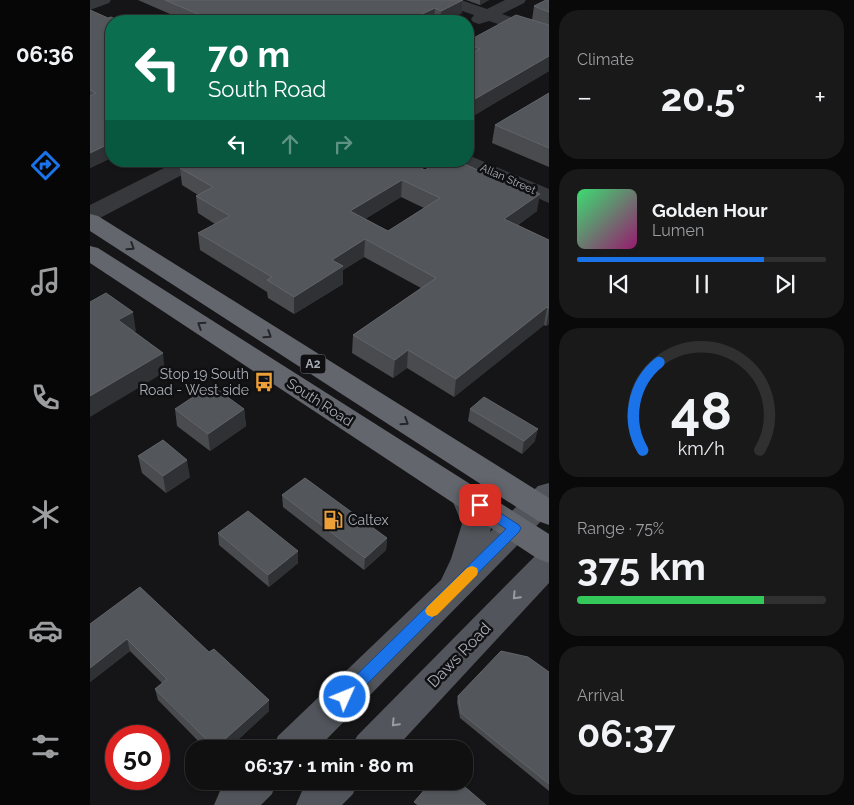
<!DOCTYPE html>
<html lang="en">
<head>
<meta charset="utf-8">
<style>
  body { margin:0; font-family:Raleway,sans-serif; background:#19191a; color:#f1f3f6; height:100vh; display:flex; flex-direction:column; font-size:19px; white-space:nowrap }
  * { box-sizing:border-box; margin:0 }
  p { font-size:16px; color:#9c9d9f }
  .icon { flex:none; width:28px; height:28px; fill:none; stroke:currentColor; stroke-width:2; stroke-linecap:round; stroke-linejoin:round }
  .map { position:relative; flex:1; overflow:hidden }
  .drawer { display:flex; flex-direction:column; gap:10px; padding:10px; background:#090909; width:305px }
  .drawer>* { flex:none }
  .top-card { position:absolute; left:15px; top:15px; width:369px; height:152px; border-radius:20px; box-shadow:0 1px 4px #0004,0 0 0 1px #303031; background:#0b6e4f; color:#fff; overflow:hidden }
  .speed { position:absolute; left:15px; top:725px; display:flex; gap:10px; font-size:25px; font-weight:700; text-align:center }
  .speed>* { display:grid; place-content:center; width:65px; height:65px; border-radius:50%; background:#101011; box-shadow:0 1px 4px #0004,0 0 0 1px #303031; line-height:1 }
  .speed .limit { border:8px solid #d22; background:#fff; color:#111 }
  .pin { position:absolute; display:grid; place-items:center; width:42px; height:42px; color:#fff; margin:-21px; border-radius:10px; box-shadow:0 2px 8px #0006 }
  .me { position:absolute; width:55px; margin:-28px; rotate:46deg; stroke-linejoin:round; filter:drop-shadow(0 0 4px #0008) }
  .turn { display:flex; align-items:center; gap:18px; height:105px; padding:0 20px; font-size:22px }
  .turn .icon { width:65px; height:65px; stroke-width:2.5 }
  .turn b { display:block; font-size:35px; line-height:42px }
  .lanes { display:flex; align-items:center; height:48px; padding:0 20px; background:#0003; justify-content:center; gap:25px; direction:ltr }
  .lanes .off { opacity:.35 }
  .big { font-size:38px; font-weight:700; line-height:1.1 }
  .drawer .card { flex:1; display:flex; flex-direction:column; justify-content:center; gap:8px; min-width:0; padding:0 18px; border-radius:20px; background:#19191a }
  .drawer .dial { align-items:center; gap:0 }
  .dial svg { height:130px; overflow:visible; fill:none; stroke:#303031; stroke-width:7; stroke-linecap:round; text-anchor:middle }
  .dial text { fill:#f1f3f6; stroke:none }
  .song { display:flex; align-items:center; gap:15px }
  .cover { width:60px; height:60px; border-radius:8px; background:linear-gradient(135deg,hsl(140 70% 55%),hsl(320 70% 35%)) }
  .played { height:5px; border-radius:2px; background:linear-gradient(90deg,#1a73e8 75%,#303031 75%) }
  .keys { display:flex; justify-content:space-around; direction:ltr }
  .heat { display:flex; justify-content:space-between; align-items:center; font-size:28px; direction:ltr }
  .charge { height:8px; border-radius:4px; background:linear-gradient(90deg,#34c759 75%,#303031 0) }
  .trip { position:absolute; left:95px; top:740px; width:288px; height:50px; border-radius:20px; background:#101011; box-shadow:0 1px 4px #0004,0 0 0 1px #303031; font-weight:700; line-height:50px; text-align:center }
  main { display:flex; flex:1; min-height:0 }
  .dock { display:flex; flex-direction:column; width:90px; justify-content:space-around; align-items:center; background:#060607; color:#9c9d9f }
  .dock .icon { width:35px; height:35px }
  .dock .on { color:#1a73e8 }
  .dock b { font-size:22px; color:#f1f3f6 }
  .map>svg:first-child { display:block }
</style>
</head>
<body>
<main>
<nav class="dock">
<b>06:36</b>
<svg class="icon on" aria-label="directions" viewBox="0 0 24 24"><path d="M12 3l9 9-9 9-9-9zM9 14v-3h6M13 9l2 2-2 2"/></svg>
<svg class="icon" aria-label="music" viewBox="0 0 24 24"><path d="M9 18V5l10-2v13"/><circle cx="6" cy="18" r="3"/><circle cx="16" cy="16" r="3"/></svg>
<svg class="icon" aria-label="phone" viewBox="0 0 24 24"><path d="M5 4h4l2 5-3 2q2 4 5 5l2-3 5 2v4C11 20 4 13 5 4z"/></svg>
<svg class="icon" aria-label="climate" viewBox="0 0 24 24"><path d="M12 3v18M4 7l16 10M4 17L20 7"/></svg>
<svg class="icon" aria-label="car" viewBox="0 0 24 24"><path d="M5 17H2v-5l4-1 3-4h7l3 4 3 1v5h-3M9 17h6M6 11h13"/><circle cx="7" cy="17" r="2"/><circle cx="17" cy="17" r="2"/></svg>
<svg class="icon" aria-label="filters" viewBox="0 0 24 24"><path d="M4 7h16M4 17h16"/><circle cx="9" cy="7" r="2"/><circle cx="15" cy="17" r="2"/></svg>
</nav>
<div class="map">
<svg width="459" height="805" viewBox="0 0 459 805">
  <rect width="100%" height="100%" fill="#151517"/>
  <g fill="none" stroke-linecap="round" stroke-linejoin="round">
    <g fill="#36383c" fill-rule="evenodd">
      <polygon points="0,0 21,0 19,3 0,10"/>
      <polygon points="347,0 371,0 397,9 415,0 436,0 434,3 412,14 459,30 459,41 399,21 389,24 383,22 381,19 384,15 349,3"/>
      <polygon points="378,155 459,189 459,203 371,165 368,161 378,161"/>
      <polygon points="88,161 114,161 111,165 8,219 0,221 0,205"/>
    </g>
    <g fill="#52555b" fill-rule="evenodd">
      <polygon points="459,483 459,513 227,749 182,749 188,736 351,580 361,559 372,524 361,497 365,489 376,485 387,489 402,524 400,532 448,486"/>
      <polygon points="459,549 459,583 305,749 261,749 267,736 448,553"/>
      <polygon points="141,781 187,781 182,794 171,805 124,805 130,791"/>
      <polygon points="222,781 268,781 263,794 252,805 206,805 212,791"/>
    </g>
    <g fill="#63666d" fill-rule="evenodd">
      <polygon points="0,214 8,216 459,498 459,525 448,521 0,231"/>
      <polygon points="0,246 8,248 459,534 459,563 448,559 0,263"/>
    </g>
  </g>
  <g fill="#494b4f" fill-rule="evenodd">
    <polygon points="48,0 373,0 372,13 355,21 96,21"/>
    <polygon points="376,0 399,0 390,5"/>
    <polygon points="459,0 459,71 378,119 378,41 442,20 444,6"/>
    <polygon points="0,10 21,21 21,158 0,168"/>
    <polygon points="459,93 459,167 402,143 405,125"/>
    <path d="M90 168 335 170 447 211 428 225 459 240V324L456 326 454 325 364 397 317 368 303 378 262 353 263 335 331 288 274 257 253 270V284L204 314 178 298 177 292 110 250 108 233 125 224 108 213 106 196 108 195 92 185ZM311 197 334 208 298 231 275 219Z"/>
    <polygon points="85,409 154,409 156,426 120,451 87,426"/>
    <polygon points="380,409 445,441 432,454 378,421"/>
    <polygon points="48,456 100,477 76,493 52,473"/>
    <polygon points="192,495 297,538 296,550 274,570 193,507"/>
    <polygon points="128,533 208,563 179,587 129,545"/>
    <polygon points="0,624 119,652 179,700 179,711 138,749 116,749 68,700 65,689 72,683 40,651 0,682"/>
    <polygon points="459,672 459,791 370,718 367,702 368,696"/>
  </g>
  <g fill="#303134">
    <polygon points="373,0 372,13 355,21 350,21 351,11"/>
    <polygon points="390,0 399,0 390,5"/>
    <polygon points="345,8 344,21 317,21"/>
    <polygon points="459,56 459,71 378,119 378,103"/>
    <polygon points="21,143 21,158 0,168 0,153"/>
    <polygon points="312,180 311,197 260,228 260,211"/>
    <polygon points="450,194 447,211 412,236 414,219"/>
    <polygon points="275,239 274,257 253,270 253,284 204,314 204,297 242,260"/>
    <polygon points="457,307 454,325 364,397 366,379"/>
    <polygon points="459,310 459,324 456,326"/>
    <polygon points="43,312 46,331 32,339 28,320"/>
    <polygon points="318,350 317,368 303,378 305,360"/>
    <polygon points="73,353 75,372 0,417 0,396"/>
    <polygon points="154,409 156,426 120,451 118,434"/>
    <polygon points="448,429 445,441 432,454 434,441"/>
    <polygon points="97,460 100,477 76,493 73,476"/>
    <polygon points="297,538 296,550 274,570 275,558"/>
    <polygon points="208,551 208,563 179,587 178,575"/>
    <polygon points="37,639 40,651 0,682 0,668"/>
    <polygon points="179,700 179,711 138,749 125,749 125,748"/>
  </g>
  <g fill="#53565a" stroke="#616469" fill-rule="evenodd">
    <polygon points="75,0 373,0 351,11 345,8 317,21 124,21"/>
    <polygon points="456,0 459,0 459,12 444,6"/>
    <polygon points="0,10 18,18 21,17 31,21 21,21 21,143 0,153 0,96 6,93 0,90"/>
    <polygon points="426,15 459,25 459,56 378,103 378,55 390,49 378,44 378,41"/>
    <polygon points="459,93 459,148 405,125"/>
    <path d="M104 161H317L335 170 350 161H368L392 172 397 170 450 194 414 219 459 240V308L457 307 366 379 318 350 305 360 263 335 346 278 275 239 242 260 253 266 204 297 177 280 182 277 108 233 140 216 106 196 123 187 90 168ZM312 180 350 198 298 231 260 211Z"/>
    <polygon points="16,293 43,312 28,320 73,353 0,396 0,302"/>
    <polygon points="121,385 154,409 118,434 85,409"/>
    <polygon points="394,397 448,429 434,441 380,409"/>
    <polygon points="73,440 97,460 73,476 48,456"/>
    <polygon points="215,478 297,538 275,558 192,495"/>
    <polygon points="158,511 208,551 178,575 128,533"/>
    <polygon points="50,587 119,652 124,649 179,700 125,748 65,689 77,679 37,639 0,668 0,624"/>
    <polygon points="411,651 438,657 459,672 459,784 371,713 368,696"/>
    <polygon points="342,781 368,781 396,805 328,805 324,802"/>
  </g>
  <defs><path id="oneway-chevron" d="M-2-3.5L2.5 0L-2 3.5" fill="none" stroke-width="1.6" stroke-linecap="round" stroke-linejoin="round" transform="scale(1.25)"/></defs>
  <g stroke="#252629">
    <use href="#oneway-chevron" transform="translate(41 247) rotate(33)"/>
    <use href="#oneway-chevron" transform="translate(111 325) rotate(-147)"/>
    <use href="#oneway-chevron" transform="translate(178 335) rotate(33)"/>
    <use href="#oneway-chevron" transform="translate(315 422) rotate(33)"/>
  </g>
  <g stroke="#979ca5">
    <use href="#oneway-chevron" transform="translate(426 596) rotate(134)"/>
    <use href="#oneway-chevron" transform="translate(305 723) rotate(134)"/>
  </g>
  <polygon fill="#1a73e8" stroke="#114b97" points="390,500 429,525 431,528 429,532 260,701 255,703 249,701 247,697 249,692 416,529 386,509 384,505 386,502"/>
  <polygon fill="#f59e0b" points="382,566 387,568 388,572 387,575 347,615 342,617 337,615 335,611 337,607 377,568"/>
  <defs>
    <symbol id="bus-bare" viewBox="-9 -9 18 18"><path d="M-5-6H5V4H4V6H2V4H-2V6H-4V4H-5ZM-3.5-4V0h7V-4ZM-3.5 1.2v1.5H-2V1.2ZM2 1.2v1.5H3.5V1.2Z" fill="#eda038" stroke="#101012" stroke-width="2.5" paint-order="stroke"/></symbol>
    <symbol id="fuel-bare" viewBox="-9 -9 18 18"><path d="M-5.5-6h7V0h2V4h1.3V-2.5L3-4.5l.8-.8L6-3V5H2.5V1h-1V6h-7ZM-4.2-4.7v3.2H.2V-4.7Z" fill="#eda038" stroke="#101012" stroke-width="2.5" paint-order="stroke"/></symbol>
  </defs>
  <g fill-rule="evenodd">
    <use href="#bus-bare" x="160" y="368" width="28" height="28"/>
    <use href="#fuel-bare" x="229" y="506" width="28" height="28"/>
  </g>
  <g text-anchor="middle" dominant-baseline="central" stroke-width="5" stroke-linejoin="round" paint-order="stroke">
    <g font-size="11" fill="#a8aeb7" stroke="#101012">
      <text transform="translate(418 179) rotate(24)">Allan Street</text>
    </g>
    <rect fill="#101012" stroke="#7a7f86" stroke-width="1" x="210.5" y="354.5" width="25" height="19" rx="4"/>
    <g font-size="12" font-weight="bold" fill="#a8aeb7">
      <text x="223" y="364">A2</text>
    </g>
    <g font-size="14" fill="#a8aeb7" stroke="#101012" text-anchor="end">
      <text x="159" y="374">Stop 19 South<tspan x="159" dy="16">Road - West side</tspan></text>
      <text x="258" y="520" text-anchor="start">Caltex</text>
    </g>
    <g font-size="14" fill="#a8aeb7" stroke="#101012">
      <text transform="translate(230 402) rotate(33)">South Road</text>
    </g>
    <g font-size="16" fill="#a8aeb7" stroke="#101012">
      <text transform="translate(369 655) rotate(-46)">Daws Road</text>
    </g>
  </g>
</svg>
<div class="speed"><div class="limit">50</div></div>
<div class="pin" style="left:390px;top:505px;background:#d93025"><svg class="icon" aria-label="arrive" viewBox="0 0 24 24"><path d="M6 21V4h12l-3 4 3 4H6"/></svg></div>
<svg class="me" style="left:255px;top:697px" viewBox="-20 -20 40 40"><circle r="17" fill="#1a73e8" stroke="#fff" stroke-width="3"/><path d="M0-11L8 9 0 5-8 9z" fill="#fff"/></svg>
<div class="trip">06:37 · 1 min · 80 m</div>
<div class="top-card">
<div class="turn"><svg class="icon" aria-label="left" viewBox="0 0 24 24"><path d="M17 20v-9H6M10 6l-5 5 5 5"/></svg><div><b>70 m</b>South Road</div></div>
<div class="lanes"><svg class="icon" aria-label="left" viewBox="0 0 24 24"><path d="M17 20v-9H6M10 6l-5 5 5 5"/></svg><svg class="icon off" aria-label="ahead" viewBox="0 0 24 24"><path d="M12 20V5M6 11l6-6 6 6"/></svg><svg class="icon off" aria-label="right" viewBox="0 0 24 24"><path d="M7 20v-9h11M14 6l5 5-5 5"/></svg></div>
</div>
</div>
<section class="drawer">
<div class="card"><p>Climate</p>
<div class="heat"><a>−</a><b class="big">20.5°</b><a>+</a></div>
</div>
<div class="card">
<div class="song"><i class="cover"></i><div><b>Golden Hour</b><p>Lumen</p></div></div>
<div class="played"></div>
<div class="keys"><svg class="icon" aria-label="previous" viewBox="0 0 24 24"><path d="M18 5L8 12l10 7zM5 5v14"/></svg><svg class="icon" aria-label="pause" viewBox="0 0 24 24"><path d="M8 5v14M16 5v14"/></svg><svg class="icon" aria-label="next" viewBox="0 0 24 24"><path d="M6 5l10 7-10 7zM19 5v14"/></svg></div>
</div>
<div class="card dial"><svg viewBox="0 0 100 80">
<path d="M14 69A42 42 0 1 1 86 69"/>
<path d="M14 69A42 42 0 0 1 24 15" stroke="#1a73e8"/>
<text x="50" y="56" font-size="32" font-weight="700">48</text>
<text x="50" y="72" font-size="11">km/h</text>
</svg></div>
<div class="card"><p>Range · 75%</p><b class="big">375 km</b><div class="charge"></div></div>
<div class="card"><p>Arrival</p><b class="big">06:37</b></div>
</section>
</main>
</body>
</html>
